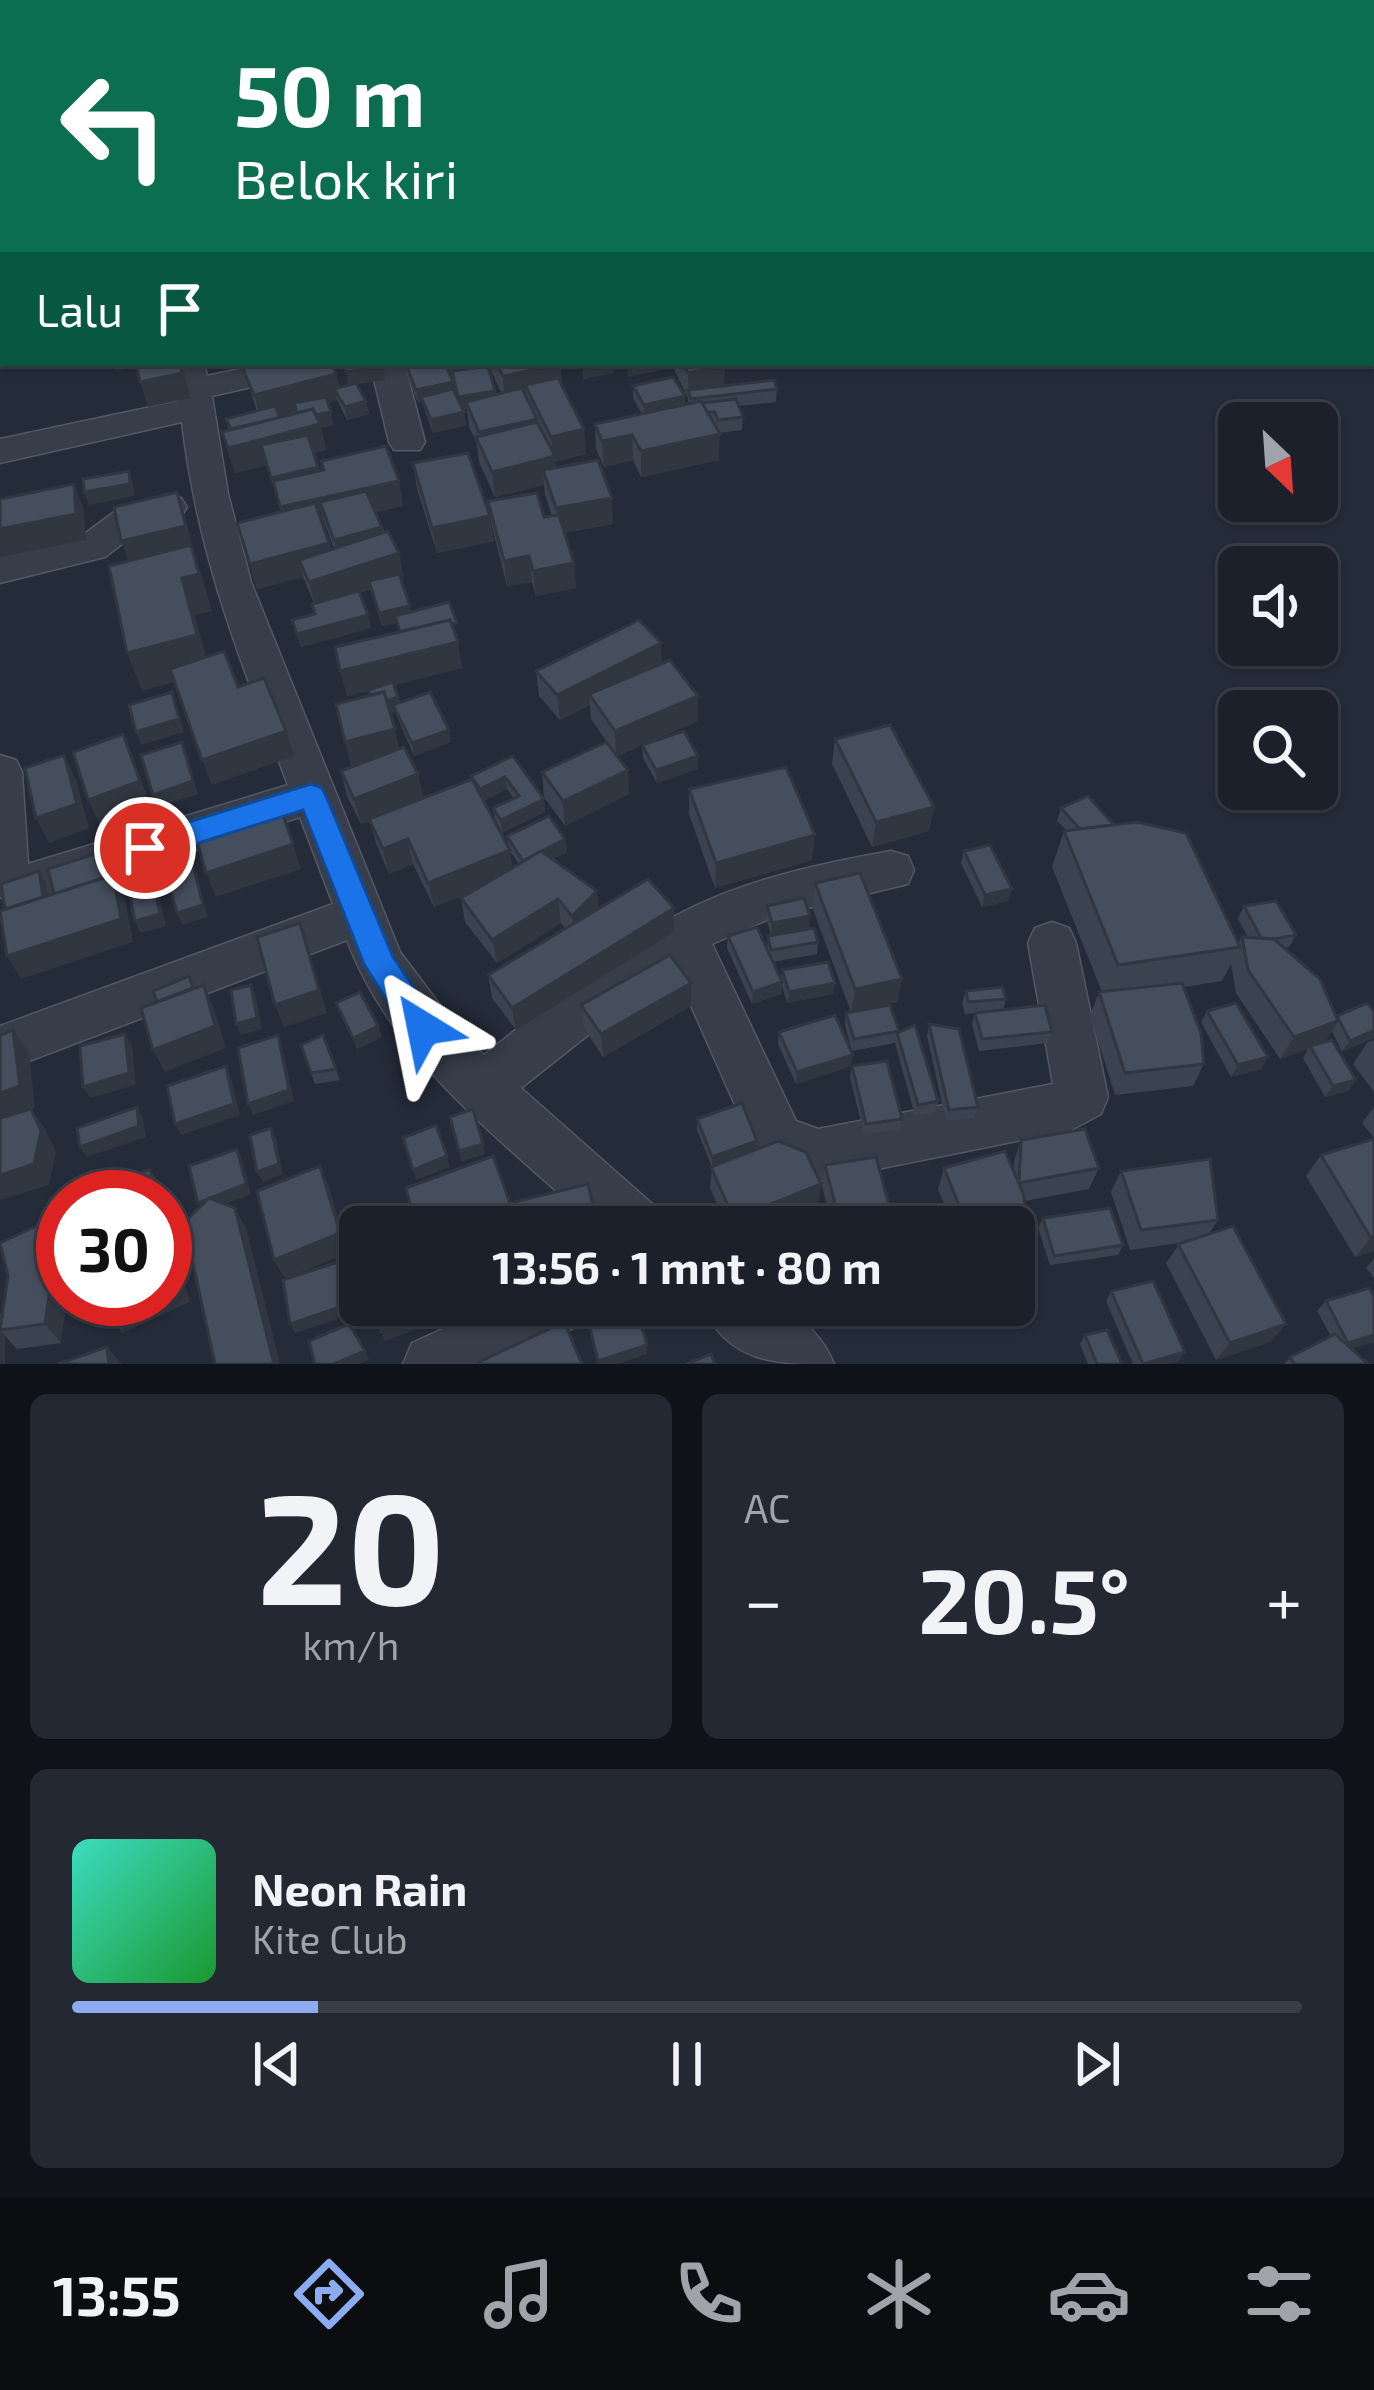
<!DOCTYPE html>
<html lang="id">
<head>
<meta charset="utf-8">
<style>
  body { margin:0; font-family:"Exo 2",sans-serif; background:#242833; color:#f1f3f6; height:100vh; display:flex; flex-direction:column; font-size:45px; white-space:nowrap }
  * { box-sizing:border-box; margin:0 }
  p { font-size:39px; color:#a0a3a9 }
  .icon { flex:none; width:66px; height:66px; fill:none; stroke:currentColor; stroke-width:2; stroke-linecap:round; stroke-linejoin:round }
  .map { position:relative; height:1364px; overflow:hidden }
  .panel { display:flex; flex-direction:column; gap:30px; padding:30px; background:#0f1218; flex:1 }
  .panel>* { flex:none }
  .guide { position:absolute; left:0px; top:0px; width:1374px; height:366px; box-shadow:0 3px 9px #0004,0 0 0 3px #393e47; background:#0b6e4f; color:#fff; overflow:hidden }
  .needle { width:78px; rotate:155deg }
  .controls { position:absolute; left:1218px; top:402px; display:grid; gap:24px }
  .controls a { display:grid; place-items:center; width:120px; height:120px; border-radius:18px; background:#1b202b; box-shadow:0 3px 9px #0004,0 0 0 3px #393e47; font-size:60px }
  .speed { position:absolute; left:36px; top:1170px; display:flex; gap:24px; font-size:60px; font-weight:700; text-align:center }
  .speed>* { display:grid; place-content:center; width:156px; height:156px; border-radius:50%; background:#1b202b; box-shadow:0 3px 9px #0004,0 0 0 3px #393e47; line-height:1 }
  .speed .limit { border:18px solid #d22; background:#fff; color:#111 }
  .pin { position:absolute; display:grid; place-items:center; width:102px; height:102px; color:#fff; margin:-51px; border:6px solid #fff; border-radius:50%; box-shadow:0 3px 12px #0007 }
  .me { position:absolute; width:132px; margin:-66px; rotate:325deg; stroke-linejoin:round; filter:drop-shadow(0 0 9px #0008) }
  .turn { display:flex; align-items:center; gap:42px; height:252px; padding:0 36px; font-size:54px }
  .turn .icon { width:156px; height:156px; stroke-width:2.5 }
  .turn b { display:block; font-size:84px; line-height:102px }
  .then { display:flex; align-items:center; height:114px; padding:0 36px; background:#0003; gap:24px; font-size:45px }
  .big { font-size:90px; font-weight:700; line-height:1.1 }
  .panel .tile { flex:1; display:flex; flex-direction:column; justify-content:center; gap:18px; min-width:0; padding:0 42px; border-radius:18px; background:#242833 }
  .panel .dial { align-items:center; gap:0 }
  .dial b { font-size:156px; line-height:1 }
  .song { display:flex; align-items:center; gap:36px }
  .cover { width:144px; height:144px; border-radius:18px; background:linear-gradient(135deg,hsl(170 70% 55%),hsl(130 70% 35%)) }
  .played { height:12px; border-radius:6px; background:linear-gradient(90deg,#8dabf0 20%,#393e47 20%) }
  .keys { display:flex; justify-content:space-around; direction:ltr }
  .heat { display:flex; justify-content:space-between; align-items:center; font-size:66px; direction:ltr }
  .panel .tiles { flex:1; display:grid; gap:30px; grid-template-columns:1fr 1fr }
  .tile:last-child { grid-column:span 2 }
  .trip { position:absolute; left:339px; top:1206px; width:696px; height:120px; border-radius:18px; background:#1b202b; box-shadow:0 3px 9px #0004,0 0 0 3px #393e47; font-weight:700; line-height:120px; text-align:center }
  .tab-bar { display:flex; height:192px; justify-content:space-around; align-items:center; background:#0b0d11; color:#a0a3a9 }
  .tab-bar .icon { width:84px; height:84px }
  .tab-bar .on { color:#8dabf0 }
  .tab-bar b { font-size:54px; color:#f1f3f6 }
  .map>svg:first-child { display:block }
</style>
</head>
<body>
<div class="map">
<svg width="1374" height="1364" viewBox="0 0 1374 1364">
  <rect width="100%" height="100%" fill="#242b39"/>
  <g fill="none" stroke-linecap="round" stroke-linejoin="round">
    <defs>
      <g id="street">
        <polygon points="1349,0 1374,0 1374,8 1371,3"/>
        <path d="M170 363H204L207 376 267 363H331L326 370 212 396 228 494 251 582 400 952 465 1038 484 1055C552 1002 617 943 695 906 757 877 824 863 891 851L908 856 914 870 908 884 778 915 712 944 796 1121 818 1129 1053 1084 1028 943 1035 928 1052 922 1069 928 1076 943 1108 1097 1101 1114 1071 1130 818 1181 758 1157 674 967 521 1088 657 1208 665 1227H596C505 1142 392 1061 347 940L0 1072V1026L333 904 300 817 20 906 0 897V755L16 760 22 772 28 864 288 785C240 659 198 558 182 422L0 463V439L179 401Z"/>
        <polygon points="370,363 404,363 425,442 420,450 394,450 389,442"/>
        <polygon points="168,494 181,498 187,507 181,516 140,530 105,557 0,583 0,555 79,538 114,512"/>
        <polygon points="495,1305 589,1305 580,1325 498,1364 403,1364 412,1343"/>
        <path d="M702 1305C760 1305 807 1301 834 1364 775 1364 729 1364 702 1305Z"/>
      </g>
    </defs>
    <use href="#street" stroke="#525864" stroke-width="3"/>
    <use href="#street" fill="#373d49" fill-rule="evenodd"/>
  </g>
  <g fill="#3b4350" fill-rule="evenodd">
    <path d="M383 363 385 380 356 384 366 401 369 414 347 420 337 400 328 403 333 425 321 428 326 450 314 453 319 471 399 481 403 506 376 512 404 578 401 579 411 612 459 635 456 636 462 668 394 685 400 702 451 742 414 756 395 712 390 713 399 749 423 798 472 779 471 776 513 756 544 799 545 812 502 833 495 821 493 808 514 799 507 789 484 801 508 847 507 836 565 839 567 852 553 859 599 909 674 932 516 1030 492 998 488 975 566 929 561 923 497 963 465 922 461 898 472 892 434 907 413 864 389 874 376 843 370 821 361 824 347 796 341 771 355 766 370 696 368 691 347 696 399 632 396 623 382 626 371 589 359 593 371 628 301 647 292 620 315 614 314 603 303 577 257 589 237 523 281 512 267 465 235 473 222 432 229 430 226 419 257 411 243 369 336 374 339 388 352 384ZM325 524 334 549 331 550 323 525ZM510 851 519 864 512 867Z"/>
    <polygon points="406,363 445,363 457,397 448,363 484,363 496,394 501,393 488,363 560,363 562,386 586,454 555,462 556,467 613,524 564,533 574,563 576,588 536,596 532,582 507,586 492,527 488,501 544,517 552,516 545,495 544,485 495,497 479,462 477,444 469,427 467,409 463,410 466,425 433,433 422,402 418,403 408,378"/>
    <polygon points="671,363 723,363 724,386 777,389 776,402 739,406 743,417 742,430 719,433 719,460 641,477 633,460 604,467 596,449 595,424 642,414 633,398 633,386 685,396 685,405 688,404 688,398"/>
    <polygon points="413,463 494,541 437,553 417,489"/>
    <polygon points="662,664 698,696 698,721 617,756 629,794 565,826 544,797 542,772 613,751 591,719 590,705 560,720 539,696 536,671"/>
    <polygon points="835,739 934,807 929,831 872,847 832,764"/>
    <polygon points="642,745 698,756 698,769 657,783 643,758"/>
    <polygon points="689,789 812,860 715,888 689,814"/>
    <polygon points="1061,808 1114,825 1238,944 1242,937 1248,937 1238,919 1244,906 1296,935 1289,947 1284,948 1336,1017 1374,1011 1342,1052 1332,1031 1325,1042 1348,1091 1325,1097 1303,1058 1308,1049 1280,1059 1236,993 1231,964 1222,981 1184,987 1204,1064 1193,1086 1115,1095 1090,1015 1099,992 1102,992 1052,867 1064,831 1067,831 1057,821"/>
    <polygon points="964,851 1012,889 1008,901 982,907 961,863"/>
    <polygon points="815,883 902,979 897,1002 851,1012 899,1031 938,1101 935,1112 915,1116 895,1043 852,1051 845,1025 846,1013 851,1012 812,907"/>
    <polygon points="767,906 809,928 771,935 766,918"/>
    <polygon points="728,936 767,948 768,936 818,942 817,954 773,962 781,980 782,970 835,983 833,994 787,1003 782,985 781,994 752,1004 727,948"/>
    <polygon points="691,983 691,1006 603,1057 584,1028 581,1005"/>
    <polygon points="966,991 1006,999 1003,1010 1052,1032 1048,1043 979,1051 972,1024 975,1013 965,1014 962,1002"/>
    <polygon points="1207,1011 1268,1057 1261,1069 1231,1077 1201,1022"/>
    <polygon points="929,1024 978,1107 974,1118 946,1121 927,1036"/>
    <polygon points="779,1032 851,1066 796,1084 778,1044"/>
    <polygon points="323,1035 340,1080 315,1084 301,1045"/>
    <polygon points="1374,1040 1374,1092 1353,1064 1368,1042"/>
    <polygon points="852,1066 902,1119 899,1130 864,1134 850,1077"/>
    <polygon points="1374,1107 1374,1138 1362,1123"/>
    <polygon points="697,1119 821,1184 818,1205 763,1227 727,1227 710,1188 712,1167 697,1130"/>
    <polygon points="1374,1139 1374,1251 1355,1257 1306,1176 1321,1155"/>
    <polygon points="1021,1140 1099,1168 1089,1189 1025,1201 1031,1236 1023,1256 1014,1256 1014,1227 954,1227 938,1189 944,1168 1013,1169 1014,1161"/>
    <polygon points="825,1165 895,1227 832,1227 822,1186"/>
    <polygon points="1121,1171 1218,1220 1209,1234 1286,1324 1270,1342 1216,1360 1166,1263 1180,1243 1130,1250 1111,1192"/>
    <polygon points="1043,1218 1123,1245 1118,1255 1050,1265 1038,1228"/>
    <polygon points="56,1244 61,1343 17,1349 5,1336 0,1364 0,1313 2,1315"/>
    <polygon points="1374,1259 1374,1278 1366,1268"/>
    <polygon points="1111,1291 1179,1361 1167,1364 1133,1364 1106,1301"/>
    <polygon points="1374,1296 1374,1342 1351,1348 1368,1364 1284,1364 1290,1357 1331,1336 1317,1311 1326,1301"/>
    <polygon points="865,1305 937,1305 873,1325"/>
    <polygon points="1085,1335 1122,1364 1088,1364 1080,1344"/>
  </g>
  <g fill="#303741">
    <polygon points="86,0 116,0 117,3 87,3"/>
    <polygon points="112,363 152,363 115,371"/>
    <polygon points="182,363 190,398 148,407 140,382"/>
    <polygon points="383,363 385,380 348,385 346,372"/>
    <polygon points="466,363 484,363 485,373 453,378 452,366"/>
    <polygon points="597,363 613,363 614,373 583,379 582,366"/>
    <polygon points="627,363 666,363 666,369 628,377"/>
    <polygon points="560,364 562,389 525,385 526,397 505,402 503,376"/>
    <polygon points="725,366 724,392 688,391 688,373"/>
    <polygon points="336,374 341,399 334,389 337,400 261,420 254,395"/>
    <polygon points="453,382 455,395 421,397 422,402 418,403 416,390"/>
    <polygon points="495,391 497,404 466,402 467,409 460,410 458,397"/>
    <polygon points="685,396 685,409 645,418 644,405"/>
    <polygon points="366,401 369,414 347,420 345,407"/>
    <polygon points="331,412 333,425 321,428 326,450 235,473 228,448 298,419"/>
    <polygon points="464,412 466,425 433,433 431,420"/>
    <polygon points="537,419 540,444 482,449 479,432"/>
    <polygon points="584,429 586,454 555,462 557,482 543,470 544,485 495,497 492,472 553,457 551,437"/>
    <polygon points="720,434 719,460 641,477 641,451"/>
    <polygon points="632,435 633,460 604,467 602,441"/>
    <polygon points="318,467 324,492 278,503 271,478"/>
    <polygon points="129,471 133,484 134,496 89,505 84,492"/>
    <polygon points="399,481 403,506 328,523 320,502 325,524 287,533 280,507"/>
    <polygon points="74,484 84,510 86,540 0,557 0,529"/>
    <polygon points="177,492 212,611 195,615 210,672 142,691 127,653 131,567 121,541"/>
    <polygon points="612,498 613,524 559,534 556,508"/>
    <polygon points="490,516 494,541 437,553 432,528"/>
    <polygon points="382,527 387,553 340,566 334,540"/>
    <polygon points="329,543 335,569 299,560 303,577 257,589 250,564"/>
    <polygon points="399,553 404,578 315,607 309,582"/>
    <polygon points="529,556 532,582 507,586 504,561"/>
    <polygon points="574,563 576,588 536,596 533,571"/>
    <polygon points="410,606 412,619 382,626 379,613"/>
    <polygon points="368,615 371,628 301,647 297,634"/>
    <polygon points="458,642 462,668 347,696 340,671"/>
    <polygon points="661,643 662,668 589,694 590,705 560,720 557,695"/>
    <polygon points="172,692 184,732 141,745 136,732"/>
    <polygon points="698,696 698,721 616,756 615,731"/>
    <polygon points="398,697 401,710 393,705 395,712 377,718 374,705"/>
    <polygon points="395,729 400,754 351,766 345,742"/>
    <polygon points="449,730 451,742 414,756 412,743"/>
    <polygon points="286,731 294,756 212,785 202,760"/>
    <polygon points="123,734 151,806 100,825 88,800"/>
    <polygon points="182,742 198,794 158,807 153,795"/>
    <polygon points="64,755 76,780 89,828 49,843 36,818"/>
    <polygon points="698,756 698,769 657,783 656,770"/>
    <polygon points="628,770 629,794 565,826 563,801"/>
    <polygon points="418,774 424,799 361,824 354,799"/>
    <polygon points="505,777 507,789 482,802 480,789"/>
    <polygon points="544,799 545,812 502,833 501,820"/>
    <polygon points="280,806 301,869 216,897 206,873"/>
    <polygon points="934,807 929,831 872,847 876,822"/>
    <polygon points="815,835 812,860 715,888 716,863"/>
    <polygon points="408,839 413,864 389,874 383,849"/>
    <polygon points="565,839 567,852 525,873 523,861"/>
    <polygon points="107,850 113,862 118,886 125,899 133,942 21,979 7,956"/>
    <polygon points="510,850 514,875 434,907 428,883"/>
    <polygon points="190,853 208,917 182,925 177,913"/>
    <polygon points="151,870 156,882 166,926 141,933 135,921"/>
    <polygon points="39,871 46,883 51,915 14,927"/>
    <polygon points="1012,889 1008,901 982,907 985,895"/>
    <polygon points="597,891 599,914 574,939 572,916"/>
    <polygon points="558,899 561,923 497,963 492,940"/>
    <polygon points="674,908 674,932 516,1030 512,1008"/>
    <polygon points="810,916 809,928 771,935 772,923"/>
    <polygon points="300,923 327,1013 284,1027 275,1005"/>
    <polygon points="902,979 897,1002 851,1012 855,989"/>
    <polygon points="782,982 781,994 752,1004 753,992"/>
    <polygon points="691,983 691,1006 603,1057 601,1034"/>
    <polygon points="835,983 833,994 787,1003 789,992"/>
    <polygon points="204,985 214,1008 226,1048 165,1072 153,1050"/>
    <polygon points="251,985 256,997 262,1029 241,1035 236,1024"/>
    <polygon points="1338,1021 1324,1044 1310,1046 1308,1049 1280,1059 1294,1037"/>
    <polygon points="378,1026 382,1037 357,1050 353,1038"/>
    <polygon points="13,1030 29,1053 35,1108 31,1109 46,1130 56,1152 49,1185 0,1200 0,1093"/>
    <polygon points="1374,1030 1374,1038 1342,1052 1350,1041"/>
    <polygon points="125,1034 132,1045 136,1085 90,1098 83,1087"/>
    <polygon points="278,1035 282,1047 294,1101 253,1115 248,1104"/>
    <polygon points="853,1055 851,1066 796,1084 797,1072"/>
    <polygon points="1268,1057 1261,1069 1231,1077 1238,1065"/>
    <polygon points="226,1066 231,1077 240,1115 181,1135 175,1124"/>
    <polygon points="1356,1080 1348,1091 1325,1097 1333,1086"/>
    <polygon points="137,1107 143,1118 146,1137 87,1157 80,1147"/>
    <polygon points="271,1128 276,1139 283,1174 263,1182 257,1172"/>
    <polygon points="757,1141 757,1152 712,1167 712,1157"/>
    <polygon points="483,1144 485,1154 461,1162 459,1151"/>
    <polygon points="237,1149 242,1159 251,1194 204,1213 198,1203"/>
    <polygon points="447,1156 450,1167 416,1180 413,1170"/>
    <polygon points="320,1166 329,1187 348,1253 285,1279 274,1260"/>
    <polygon points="150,1169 157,1180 161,1197 148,1197"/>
    <polygon points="821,1184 818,1205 763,1227 733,1227 734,1219"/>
    <polygon points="510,1203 514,1223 505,1227 449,1227"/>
    <polygon points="235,1208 246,1228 280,1364 274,1364"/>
    <polygon points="165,1216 190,1302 122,1333 107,1315 142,1299 165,1299"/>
    <polygon points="41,1224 56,1244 63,1267 63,1299 67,1299 61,1343 45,1324"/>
    <polygon points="1374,1237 1374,1251 1355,1257 1371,1238"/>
    <polygon points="347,1259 351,1269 359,1312 295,1333 290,1324"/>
    <polygon points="421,1305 426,1326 385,1341 381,1332"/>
    <polygon points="596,1305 598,1314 550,1336 548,1326"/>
    <polygon points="909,1305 937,1305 873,1325 875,1315"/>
    <polygon points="1286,1324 1270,1342 1216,1360 1230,1343"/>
    <polygon points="0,1331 5,1336 5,1364 0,1364"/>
    <polygon points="1374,1335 1374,1342 1339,1352 1348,1343"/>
    <polygon points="647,1345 647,1354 618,1364 599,1364 598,1361"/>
    <polygon points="107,1347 122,1364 109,1364"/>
    <polygon points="365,1351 369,1360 359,1364 334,1364"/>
    <polygon points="1185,1352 1179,1361 1167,1364 1143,1364"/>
  </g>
  <g fill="#454e5d" stroke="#303741" stroke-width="3">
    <polygon points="118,0 134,0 135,3 118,3"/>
    <polygon points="162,0 178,0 179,3 162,3"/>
    <polygon points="230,0 270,0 271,3 230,3"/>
    <polygon points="299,0 332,0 332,1 300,3"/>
    <rect x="399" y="0" width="22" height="3"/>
    <polygon points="3,264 3,290 0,283 0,265"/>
    <polygon points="136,363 180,363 182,373 140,382"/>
    <polygon points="260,363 331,363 336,374 254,395 243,369"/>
    <polygon points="345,363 382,363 383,367 346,372"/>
    <polygon points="415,363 445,363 453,382 416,390 406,365"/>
    <polygon points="496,363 560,363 560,364 503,376"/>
    <polygon points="683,363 723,363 725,366 688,373"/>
    <polygon points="488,366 495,391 458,397 452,371"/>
    <polygon points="673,377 685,396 644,405 633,386"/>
    <polygon points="558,378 584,429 551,437 525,385"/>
    <polygon points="774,380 777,389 691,399 688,390"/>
    <polygon points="356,383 366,401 345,407 334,389"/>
    <polygon points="522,388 537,419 479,432 466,402"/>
    <polygon points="453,389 464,412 431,420 421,397"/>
    <polygon points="326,397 331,412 316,415 313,409 297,413 294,403"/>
    <polygon points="736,399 743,417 718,420 715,412 707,412 702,403"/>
    <polygon points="701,401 720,434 641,451 632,435 602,441 595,424"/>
    <polygon points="275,406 279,415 290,412 291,415 231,429 226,419"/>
    <polygon points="313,409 320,424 228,448 222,432"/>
    <polygon points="537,422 555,456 492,472 476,437"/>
    <polygon points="308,435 318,467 271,478 261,445"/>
    <polygon points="386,446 399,481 280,507 273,481 324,470 321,461"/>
    <polygon points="468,453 490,516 432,528 413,463"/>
    <polygon points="598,460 612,498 556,508 543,470"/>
    <polygon points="129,471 130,484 84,492 83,479"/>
    <polygon points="74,484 76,514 0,529 0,499"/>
    <polygon points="366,491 382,527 334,540 320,502"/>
    <polygon points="177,492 186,526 121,541 114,507"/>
    <polygon points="537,493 544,517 559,515 574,563 533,571 529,556 504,561 488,501"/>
    <polygon points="315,503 329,543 250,564 237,523"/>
    <polygon points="388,531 399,553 309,582 299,560"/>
    <polygon points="191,545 199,574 182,578 197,635 127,653 109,566"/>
    <polygon points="399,574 410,606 379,613 369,581"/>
    <polygon points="359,591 368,615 297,634 292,620 315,614 312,604"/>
    <polygon points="449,602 457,623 452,624 450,620 400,632 395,616"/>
    <polygon points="450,620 458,642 340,671 335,647"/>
    <polygon points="639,620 661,643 557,695 536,671"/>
    <polygon points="224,651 238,687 264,678 286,731 202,760 170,669"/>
    <polygon points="670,660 698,696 615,731 589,694"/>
    <polygon points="393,682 398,697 387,701 384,692 370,695 368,690"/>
    <polygon points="172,692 179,719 136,732 129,705"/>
    <polygon points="384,692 395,729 345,742 336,704"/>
    <polygon points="430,692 449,730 412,743 393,705"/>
    <polygon points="890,725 934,807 876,822 835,739"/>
    <polygon points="684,731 698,756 656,770 642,745"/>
    <polygon points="123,734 140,781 88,800 73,752"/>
    <polygon points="182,742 193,781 153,795 141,755"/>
    <polygon points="606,742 628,770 563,801 542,772"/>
    <polygon points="404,747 418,774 354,799 341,771"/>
    <polygon points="64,755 77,804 36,818 25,768"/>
    <polygon points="513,756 544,799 501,820 493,808 519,796 505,777 480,789 471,776"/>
    <polygon points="786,767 815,835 716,863 689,789"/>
    <polygon points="472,779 510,850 428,883 408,839 383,849 369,819"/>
    <polygon points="1088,796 1114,825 1080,829 1061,808"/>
    <polygon points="280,806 293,844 206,873 195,834"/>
    <polygon points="549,816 565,839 523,861 507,836"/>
    <polygon points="1137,822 1186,833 1240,947 1118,965 1064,831"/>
    <polygon points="990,845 1012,889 985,895 964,851"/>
    <polygon points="107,850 113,875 54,894 48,869"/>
    <polygon points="541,851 597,891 572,916 558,899 492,940 461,898"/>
    <polygon points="190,853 203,905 177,913 163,862"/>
    <polygon points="151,870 160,914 135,921 126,877"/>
    <polygon points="39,871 43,897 5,909 1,884"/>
    <polygon points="860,873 902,979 855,989 815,883"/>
    <polygon points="113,875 121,919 7,956 0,911"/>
    <polygon points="648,879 674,908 512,1008 488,975"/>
    <polygon points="804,898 810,916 772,923 767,906"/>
    <polygon points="1276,901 1296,935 1274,939 1261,938 1244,906"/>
    <polygon points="300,923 319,990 275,1005 257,937"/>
    <polygon points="757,927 782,982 753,992 728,936"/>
    <polygon points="814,928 818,942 771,950 768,936"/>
    <polygon points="1242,937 1274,939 1320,979 1338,1021 1294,1037 1248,970"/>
    <polygon points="670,955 691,983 601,1034 581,1005"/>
    <polygon points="828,962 835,983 789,992 782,970"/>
    <polygon points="189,976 193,988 157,1002 153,991"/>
    <polygon points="1182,983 1201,1033 1204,1064 1125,1073 1099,992"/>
    <polygon points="204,985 215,1026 153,1050 141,1008"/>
    <polygon points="251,985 257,1018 236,1024 231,990"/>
    <polygon points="1002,987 1006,999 968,1002 966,991"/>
    <polygon points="360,992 378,1026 353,1038 336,1003"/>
    <polygon points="1236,1003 1268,1057 1238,1065 1207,1011"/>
    <polygon points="1367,1003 1374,1011 1374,1030 1350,1041 1337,1016"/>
    <polygon points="890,1005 899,1031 854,1039 846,1013"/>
    <polygon points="1045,1005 1052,1032 982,1039 975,1013"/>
    <polygon points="835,1015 853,1055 797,1072 779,1032"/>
    <polygon points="929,1024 959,1029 978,1107 949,1110"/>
    <polygon points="915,1025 938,1101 918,1105 897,1033"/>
    <polygon points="13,1030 20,1086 0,1093 0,1035"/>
    <polygon points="125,1034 129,1073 83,1087 80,1046"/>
    <polygon points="278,1035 289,1090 248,1104 238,1048"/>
    <polygon points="323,1035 336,1069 311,1073 301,1045"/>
    <polygon points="1332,1040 1356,1080 1333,1086 1310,1046"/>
    <polygon points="887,1061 902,1119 866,1124 852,1066"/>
    <polygon points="226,1066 234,1104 175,1124 167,1086"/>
    <polygon points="742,1103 757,1141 712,1157 697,1119"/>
    <polygon points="137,1107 139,1126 80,1147 77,1128"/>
    <polygon points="31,1109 41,1131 34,1164 0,1175 0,1118"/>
    <polygon points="473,1109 483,1144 459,1151 450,1117"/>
    <polygon points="436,1125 447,1156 413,1170 403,1138"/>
    <polygon points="271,1128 279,1164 257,1172 250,1135"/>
    <polygon points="1085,1129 1099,1168 1019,1183 1021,1140"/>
    <polygon points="1374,1139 1374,1237 1371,1238 1321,1155"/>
    <polygon points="778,1141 806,1152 821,1184 734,1219 711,1167"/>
    <polygon points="237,1149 246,1184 198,1203 189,1166"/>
    <polygon points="1005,1151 1023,1193 1031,1236 1014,1237 1014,1227 968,1227 944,1168"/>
    <polygon points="493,1156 510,1203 449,1227 416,1227 406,1188"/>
    <polygon points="876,1157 895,1227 841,1227 825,1165"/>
    <polygon points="1210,1159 1218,1220 1141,1230 1121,1171"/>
    <polygon points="320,1166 340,1233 274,1260 257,1191"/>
    <polygon points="150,1169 156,1194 148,1197 102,1197 100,1189"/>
    <polygon points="588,1184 598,1227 515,1227 510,1203"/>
    <polygon points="209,1198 235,1208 274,1364 215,1364 184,1223"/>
    <polygon points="1110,1208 1123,1245 1054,1256 1043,1218"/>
    <polygon points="41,1224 53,1267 45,1324 0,1330 8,1276 0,1243"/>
    <polygon points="1233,1226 1286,1324 1230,1343 1178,1244"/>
    <polygon points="165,1238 177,1283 165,1288"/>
    <polygon points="347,1259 355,1302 290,1324 283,1280"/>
    <polygon points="1153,1281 1185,1352 1143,1364 1111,1291"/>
    <polygon points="1369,1288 1374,1296 1374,1335 1348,1343 1326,1301"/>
    <polygon points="103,1299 142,1299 107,1315"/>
    <polygon points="374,1305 420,1305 422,1316 381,1332"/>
    <polygon points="558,1305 596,1305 548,1326 543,1312"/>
    <polygon points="621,1305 636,1305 647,1345 598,1361 587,1315"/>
    <polygon points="871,1305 909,1305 875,1315"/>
    <polygon points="564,1322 582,1364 480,1364 479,1362"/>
    <polygon points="349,1324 365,1351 334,1364 315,1364 309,1341"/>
    <polygon points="1107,1330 1122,1364 1097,1364 1085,1335"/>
    <polygon points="1335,1334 1368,1364 1294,1364 1290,1357"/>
    <polygon points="107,1347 109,1364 58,1364"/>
    <polygon points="711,1354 715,1364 686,1364"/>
  </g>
  <polygon fill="#1a73e8" stroke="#114b97" stroke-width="3" points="311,784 322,788 326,796 393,957 435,1018 439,1028 435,1039 423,1043 411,1039 364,964 303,810 145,860 134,856 130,848 134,839"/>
</svg>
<div class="controls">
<a><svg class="needle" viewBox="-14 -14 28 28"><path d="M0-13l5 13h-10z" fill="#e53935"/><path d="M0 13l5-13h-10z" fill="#a0a3a9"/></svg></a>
<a><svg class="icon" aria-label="sound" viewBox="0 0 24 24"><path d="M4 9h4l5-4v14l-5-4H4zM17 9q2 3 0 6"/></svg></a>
<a><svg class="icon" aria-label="search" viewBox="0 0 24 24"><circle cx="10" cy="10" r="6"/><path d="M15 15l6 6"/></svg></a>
</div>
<div class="speed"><div class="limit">30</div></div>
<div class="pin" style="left:145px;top:848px;background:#d93025"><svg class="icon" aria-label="arrive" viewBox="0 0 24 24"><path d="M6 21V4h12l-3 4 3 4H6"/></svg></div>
<svg class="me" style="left:423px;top:1028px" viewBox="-20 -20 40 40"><path d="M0-17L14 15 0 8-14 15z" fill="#1a73e8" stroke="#fff" stroke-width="4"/></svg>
<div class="trip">13:56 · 1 mnt · 80 m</div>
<div class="guide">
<div class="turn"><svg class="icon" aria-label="left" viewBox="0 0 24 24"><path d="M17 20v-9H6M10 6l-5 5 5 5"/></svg><div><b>50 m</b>Belok kiri</div></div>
<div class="then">Lalu<svg class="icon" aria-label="arrive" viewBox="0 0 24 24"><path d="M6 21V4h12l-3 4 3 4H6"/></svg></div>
</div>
</div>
<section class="panel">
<div class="tiles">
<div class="tile dial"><b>20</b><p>km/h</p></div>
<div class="tile"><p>AC</p>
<div class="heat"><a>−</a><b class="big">20.5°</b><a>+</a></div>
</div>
<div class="tile">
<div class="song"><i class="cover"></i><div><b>Neon Rain</b><p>Kite Club</p></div></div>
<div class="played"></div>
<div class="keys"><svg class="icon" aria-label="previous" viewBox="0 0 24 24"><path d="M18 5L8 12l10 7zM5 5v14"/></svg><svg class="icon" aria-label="pause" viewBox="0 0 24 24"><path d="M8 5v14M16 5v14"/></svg><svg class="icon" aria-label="next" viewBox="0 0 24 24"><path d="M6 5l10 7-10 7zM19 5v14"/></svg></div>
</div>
</div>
</section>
<nav class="tab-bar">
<b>13:55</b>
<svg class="icon on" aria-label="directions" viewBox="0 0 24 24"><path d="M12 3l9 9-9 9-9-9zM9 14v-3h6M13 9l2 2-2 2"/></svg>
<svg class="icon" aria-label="music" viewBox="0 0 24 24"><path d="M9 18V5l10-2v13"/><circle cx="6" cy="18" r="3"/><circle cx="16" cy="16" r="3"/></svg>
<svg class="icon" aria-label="phone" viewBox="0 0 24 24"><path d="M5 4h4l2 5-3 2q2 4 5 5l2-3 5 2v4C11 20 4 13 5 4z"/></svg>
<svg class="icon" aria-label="climate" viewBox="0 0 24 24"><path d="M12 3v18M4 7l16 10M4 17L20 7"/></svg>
<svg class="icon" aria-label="car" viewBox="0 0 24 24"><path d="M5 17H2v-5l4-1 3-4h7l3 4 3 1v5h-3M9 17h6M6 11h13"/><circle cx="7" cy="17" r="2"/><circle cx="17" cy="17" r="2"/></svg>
<svg class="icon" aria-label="filters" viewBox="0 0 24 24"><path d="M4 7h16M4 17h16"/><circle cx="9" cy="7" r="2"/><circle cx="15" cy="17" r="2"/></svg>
</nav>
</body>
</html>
